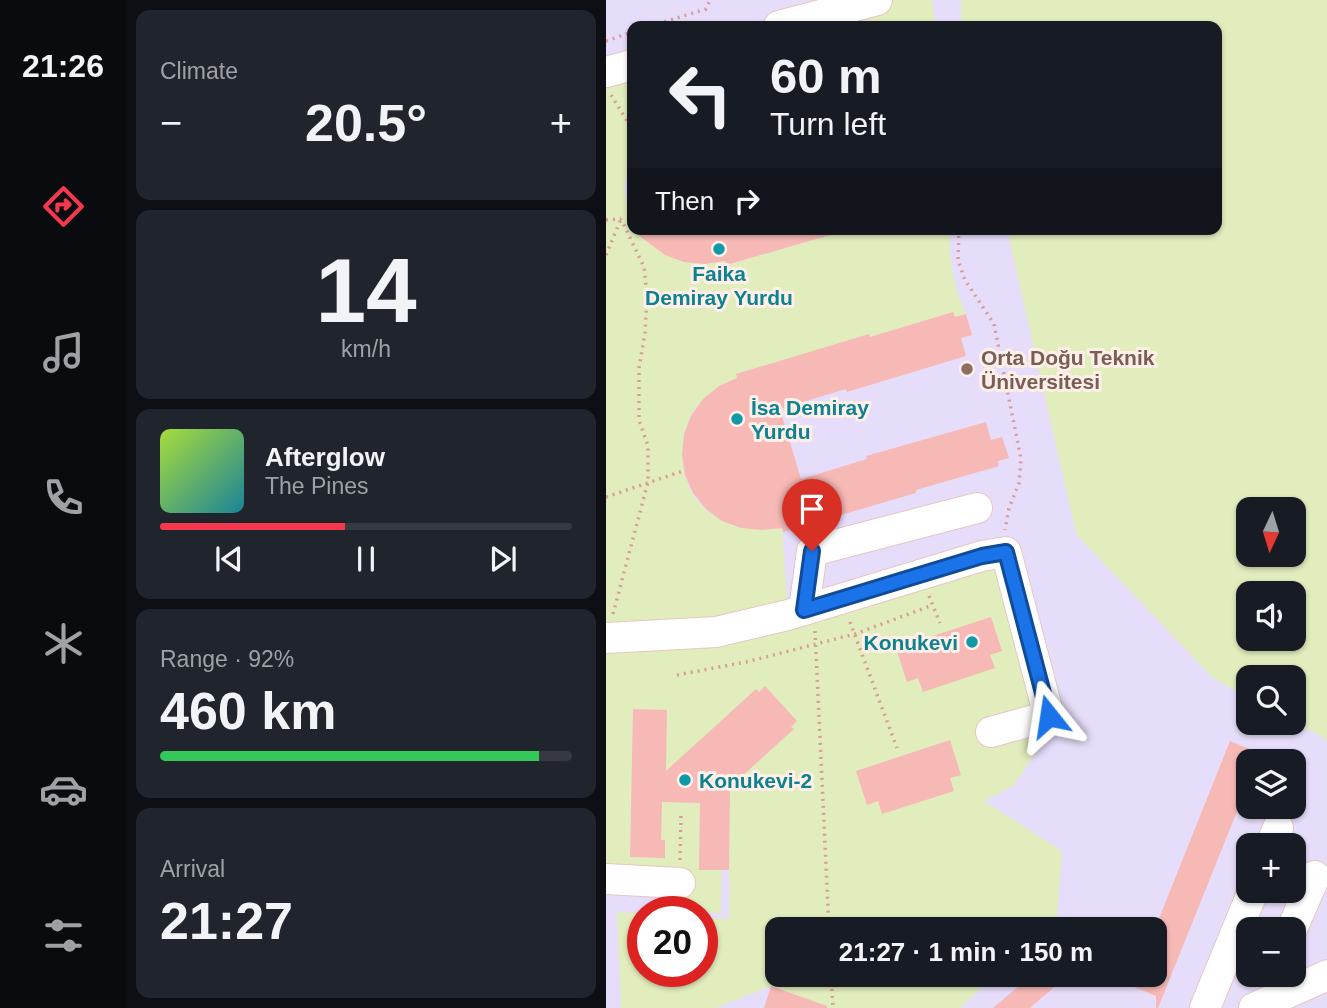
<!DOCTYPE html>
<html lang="en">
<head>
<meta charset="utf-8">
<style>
  body { margin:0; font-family:Helvetica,sans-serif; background:#20242c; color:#f1f3f6; height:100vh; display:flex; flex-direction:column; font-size:26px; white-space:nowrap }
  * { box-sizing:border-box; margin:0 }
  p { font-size:23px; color:#9ea1a6 }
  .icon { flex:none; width:38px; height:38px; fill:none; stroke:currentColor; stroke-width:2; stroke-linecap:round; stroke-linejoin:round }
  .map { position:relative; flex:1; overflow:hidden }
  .drawer { display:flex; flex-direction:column; gap:10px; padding:10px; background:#0d0f14; width:480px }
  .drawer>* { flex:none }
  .banner { position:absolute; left:21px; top:21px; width:595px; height:214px; border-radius:14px; box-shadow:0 2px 5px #0004; background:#171b24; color:#f1f3f6; overflow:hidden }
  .needle { width:46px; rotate:184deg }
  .controls { position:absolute; left:630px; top:497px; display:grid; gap:14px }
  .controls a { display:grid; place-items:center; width:70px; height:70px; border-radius:14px; background:#171b24; box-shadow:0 2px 5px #0004; font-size:35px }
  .speed { position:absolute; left:21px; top:896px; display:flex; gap:14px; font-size:35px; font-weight:700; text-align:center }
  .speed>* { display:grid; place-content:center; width:91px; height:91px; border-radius:50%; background:#171b24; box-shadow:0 2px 5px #0004; line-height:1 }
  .speed .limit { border:10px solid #d22; background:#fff; color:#111 }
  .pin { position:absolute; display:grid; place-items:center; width:60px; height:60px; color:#fff; margin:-72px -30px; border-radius:50% 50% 50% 0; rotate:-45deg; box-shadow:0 0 7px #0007 }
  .pin .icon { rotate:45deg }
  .me { position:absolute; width:77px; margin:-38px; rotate:345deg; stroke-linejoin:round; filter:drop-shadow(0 0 5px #0008) }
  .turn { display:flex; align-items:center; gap:24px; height:147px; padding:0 28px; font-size:32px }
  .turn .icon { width:91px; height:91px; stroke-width:2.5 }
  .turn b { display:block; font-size:49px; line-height:60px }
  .then { display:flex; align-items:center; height:66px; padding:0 28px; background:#0003; gap:14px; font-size:26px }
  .big { font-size:52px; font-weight:700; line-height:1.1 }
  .drawer .tile { flex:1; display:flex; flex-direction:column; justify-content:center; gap:10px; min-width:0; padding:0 24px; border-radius:14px; background:#20242c }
  .drawer .dial { align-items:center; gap:0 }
  .dial b { font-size:91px; line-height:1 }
  .song { display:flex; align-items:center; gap:21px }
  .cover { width:84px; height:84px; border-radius:10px; background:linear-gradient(135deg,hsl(80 70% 55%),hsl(190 70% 35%)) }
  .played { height:7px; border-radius:4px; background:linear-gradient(90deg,#f5384d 45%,#363941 45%) }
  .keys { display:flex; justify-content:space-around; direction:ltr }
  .heat { display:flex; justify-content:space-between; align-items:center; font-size:38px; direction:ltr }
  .charge { height:10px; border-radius:5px; background:linear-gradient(90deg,#34c759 92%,#363941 0) }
  .trip { position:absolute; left:159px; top:917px; width:402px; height:70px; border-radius:14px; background:#171b24; box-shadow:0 2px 5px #0004; font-weight:700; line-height:70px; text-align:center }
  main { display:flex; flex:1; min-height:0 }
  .tabs { display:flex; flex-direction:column; width:126px; justify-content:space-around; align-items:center; background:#090b0e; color:#9ea1a6 }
  .tabs .icon { width:49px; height:49px }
  .tabs .on { color:#f5384d }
  .tabs b { font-size:32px; color:#f1f3f6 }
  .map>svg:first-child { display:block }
</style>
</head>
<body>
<main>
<nav class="tabs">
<b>21:26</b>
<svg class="icon on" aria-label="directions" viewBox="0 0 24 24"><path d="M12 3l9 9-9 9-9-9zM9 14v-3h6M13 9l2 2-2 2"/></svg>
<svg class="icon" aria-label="music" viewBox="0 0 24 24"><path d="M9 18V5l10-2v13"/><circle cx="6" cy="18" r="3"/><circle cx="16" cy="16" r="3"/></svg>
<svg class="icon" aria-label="phone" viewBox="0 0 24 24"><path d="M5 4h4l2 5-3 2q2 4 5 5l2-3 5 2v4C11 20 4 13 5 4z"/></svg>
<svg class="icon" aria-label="climate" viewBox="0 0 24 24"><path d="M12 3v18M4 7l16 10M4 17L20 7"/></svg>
<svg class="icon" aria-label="car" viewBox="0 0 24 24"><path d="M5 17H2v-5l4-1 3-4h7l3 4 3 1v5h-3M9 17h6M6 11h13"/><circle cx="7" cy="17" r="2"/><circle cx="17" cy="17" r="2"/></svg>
<svg class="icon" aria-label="filters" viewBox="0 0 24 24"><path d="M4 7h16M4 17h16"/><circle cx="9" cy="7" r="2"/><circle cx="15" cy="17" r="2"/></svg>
</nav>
<section class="drawer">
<div class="tile"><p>Climate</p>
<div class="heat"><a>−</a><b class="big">20.5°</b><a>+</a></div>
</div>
<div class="tile dial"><b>14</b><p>km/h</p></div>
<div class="tile">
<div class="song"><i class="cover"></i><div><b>Afterglow</b><p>The Pines</p></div></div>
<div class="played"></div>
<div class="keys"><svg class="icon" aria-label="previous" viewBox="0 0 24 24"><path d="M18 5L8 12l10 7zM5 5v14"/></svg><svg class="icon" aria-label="pause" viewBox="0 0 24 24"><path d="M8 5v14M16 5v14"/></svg><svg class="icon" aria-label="next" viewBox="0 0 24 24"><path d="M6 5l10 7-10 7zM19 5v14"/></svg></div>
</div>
<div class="tile"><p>Range · 92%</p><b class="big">460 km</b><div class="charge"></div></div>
<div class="tile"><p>Arrival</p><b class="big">21:27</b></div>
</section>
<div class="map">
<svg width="722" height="1008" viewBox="0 0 722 1008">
  <rect width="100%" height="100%" fill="#fee8e0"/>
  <path fill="#e6ddfa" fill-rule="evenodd" d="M0 0H721V1008H0ZM26 26H611V229H26ZM642 509H688V555H642ZM642 593H688V639H642ZM642 677H688V723H642ZM642 761H688V807H642ZM642 845H688V891H642ZM37 912H96V971H37ZM172 929H550V975H172ZM642 929H688V975H642Z"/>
  <g fill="#e1edbd" fill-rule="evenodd">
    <polygon points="274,0 326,0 329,24 328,26 174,26"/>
    <path d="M355 0H721V743L720 739 688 722V677H642V698L607 678 470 534 401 229H611V26H355ZM688 509V555H642V509ZM642 593H688V639H642Z"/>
    <path d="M0 72 26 76C26 98 30 132 26 154 24 165 19 174 19 186 18 201 26 214 26 229 59 255 75 268 119 261L120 265 246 229H345C341 259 348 287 360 314L349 317 347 312 264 337 262 334C235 342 209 352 181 361 153 371 121 379 98 398 87 408 79 427 77 441 70 504 118 536 176 528L182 614 400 552 443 716 427 757 408 785 378 801 456 851 451 916 437 929H172V975H389L354 1008H216L209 1002 165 986 110 1008H15L11 912 37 913V971H96V917L123 919 124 787 179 737 116 784 115 913 73 911 74 884 0 879Z"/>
  </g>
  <g fill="#f7b9b5">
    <polygon points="24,229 227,229 228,234 120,265 119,261 99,264 78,262 59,255"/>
    <polygon points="347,312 349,317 360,314 366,335 355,338 360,356 241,392 240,389 174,409 195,479 261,459 260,456 380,422 385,440 396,437 403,458 392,461 393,466 310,490 310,493 177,532 176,528 156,530 135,528 116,521 100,509 87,493 79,475 76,455 78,434 85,416 97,399 113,386 131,378 130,374 263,334 264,337"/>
    <polygon points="385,617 396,651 384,655 389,668 317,692 312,678 301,682 290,648"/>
    <polygon points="159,686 191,721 185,727 188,729 124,787 123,870 93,870 94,803 56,802 55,840 59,840 59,858 24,857 27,709 61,710 60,771 150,689 153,692"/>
    <polygon points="344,740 355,775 344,778 348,791 276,814 272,801 261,805 250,771"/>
    <polygon points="624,741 673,761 642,761 642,784 552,1008 550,1008 550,996 499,975 550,975 550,926"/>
    <polygon points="426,975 462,975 424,1008 387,1008"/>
    <polygon points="165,986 221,1006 221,1008 158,1008"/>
  </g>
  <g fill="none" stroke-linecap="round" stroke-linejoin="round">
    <defs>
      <g id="minor">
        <polyline points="173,26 271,0"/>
        <polyline points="0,72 26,65"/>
        <polyline points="198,610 206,551 371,508"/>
        <polyline points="0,638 110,632 182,615 376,556 400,552 443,716 385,732"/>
        <polyline points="665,845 672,828"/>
        <polyline points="0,879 74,883"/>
        <polyline points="686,929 709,876"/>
        <polyline points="599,1008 647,891"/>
        <polyline points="648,1008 722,975"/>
      </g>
    </defs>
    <use href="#minor" stroke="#e8c6c0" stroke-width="32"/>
    <g stroke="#db9c98" stroke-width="3.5" stroke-dasharray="2 5" stroke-linecap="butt">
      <polyline points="45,26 100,9 104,0"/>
      <polyline points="0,41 26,32"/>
      <polyline points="5,95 26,129"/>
      <polyline points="0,220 15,219"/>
      <polyline points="353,229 352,260 359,280 388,324 415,459 413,483 403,508 399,530"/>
      <polyline points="0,255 15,219"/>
      <polyline points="0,497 77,471"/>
      <polyline points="323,596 334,623"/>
      <polyline points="7,614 42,482 42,446 33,420 33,368 39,333 41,295 38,267 15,219"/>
      <polyline points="244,622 291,748"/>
      <polyline points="209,631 223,929"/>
      <polyline points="71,675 140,662 249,634 327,605"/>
      <polyline points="74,860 75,814"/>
      <polyline points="225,975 227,1008"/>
    </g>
    <use href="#minor" stroke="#fff" stroke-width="30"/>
  </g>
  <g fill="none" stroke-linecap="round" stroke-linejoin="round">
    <defs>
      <polyline id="route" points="206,551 198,610 376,556 400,552 443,716"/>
    </defs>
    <use href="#route" stroke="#114b97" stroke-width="18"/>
    <use href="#route" stroke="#1a73e8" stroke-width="12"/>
  </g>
  <g fill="#0f9aa8" stroke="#ffefe8" stroke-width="2.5">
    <circle cx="113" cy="249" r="7"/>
    <circle cx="131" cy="419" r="7"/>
    <circle cx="366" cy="642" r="7"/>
    <circle cx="79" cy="780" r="7"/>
  </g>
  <circle fill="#8d6e63" stroke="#ffefe8" stroke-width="2.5" cx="361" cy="369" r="7"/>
  <g text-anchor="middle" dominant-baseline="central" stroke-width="6" stroke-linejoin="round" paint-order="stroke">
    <g font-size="21" font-weight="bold" fill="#0d838f" stroke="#ffefe8" text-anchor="start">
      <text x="113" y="273" text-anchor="middle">Faika<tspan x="113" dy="24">Demiray Yurdu</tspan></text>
      <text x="145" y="407">İsa Demiray<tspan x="145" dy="24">Yurdu</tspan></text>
      <text x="352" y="642" text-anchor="end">Konukevi</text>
      <text x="93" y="780">Konukevi-2</text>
    </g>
    <g font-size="21" font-weight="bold" fill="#785e54" stroke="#ffefe8" text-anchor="start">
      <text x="375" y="357">Orta Doğu Teknik<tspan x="375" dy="24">Üniversitesi</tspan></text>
    </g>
  </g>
</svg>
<div class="controls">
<a><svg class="needle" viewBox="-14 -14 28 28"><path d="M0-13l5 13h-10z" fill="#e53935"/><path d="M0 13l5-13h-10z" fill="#9ea1a6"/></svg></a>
<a><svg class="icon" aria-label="sound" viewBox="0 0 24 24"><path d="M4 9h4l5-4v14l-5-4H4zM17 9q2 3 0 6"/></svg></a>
<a><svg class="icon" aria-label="search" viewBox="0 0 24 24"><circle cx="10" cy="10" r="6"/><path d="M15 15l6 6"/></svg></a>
<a><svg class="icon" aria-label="layers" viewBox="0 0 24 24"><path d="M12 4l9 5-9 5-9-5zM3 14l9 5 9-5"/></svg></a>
<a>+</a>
<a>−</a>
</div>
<div class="speed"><div class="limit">20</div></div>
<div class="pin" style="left:206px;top:551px;background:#d93025"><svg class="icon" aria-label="arrive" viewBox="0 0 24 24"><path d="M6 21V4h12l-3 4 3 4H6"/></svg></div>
<svg class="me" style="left:443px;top:716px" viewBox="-20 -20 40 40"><path d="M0-17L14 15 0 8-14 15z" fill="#1a73e8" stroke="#fff" stroke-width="4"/></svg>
<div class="trip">21:27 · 1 min · 150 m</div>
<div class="banner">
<div class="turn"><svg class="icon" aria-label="left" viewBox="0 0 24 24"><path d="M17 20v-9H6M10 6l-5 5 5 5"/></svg><div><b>60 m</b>Turn left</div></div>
<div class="then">Then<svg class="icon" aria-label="right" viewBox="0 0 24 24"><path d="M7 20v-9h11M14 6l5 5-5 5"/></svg></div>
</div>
</div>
</main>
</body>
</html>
